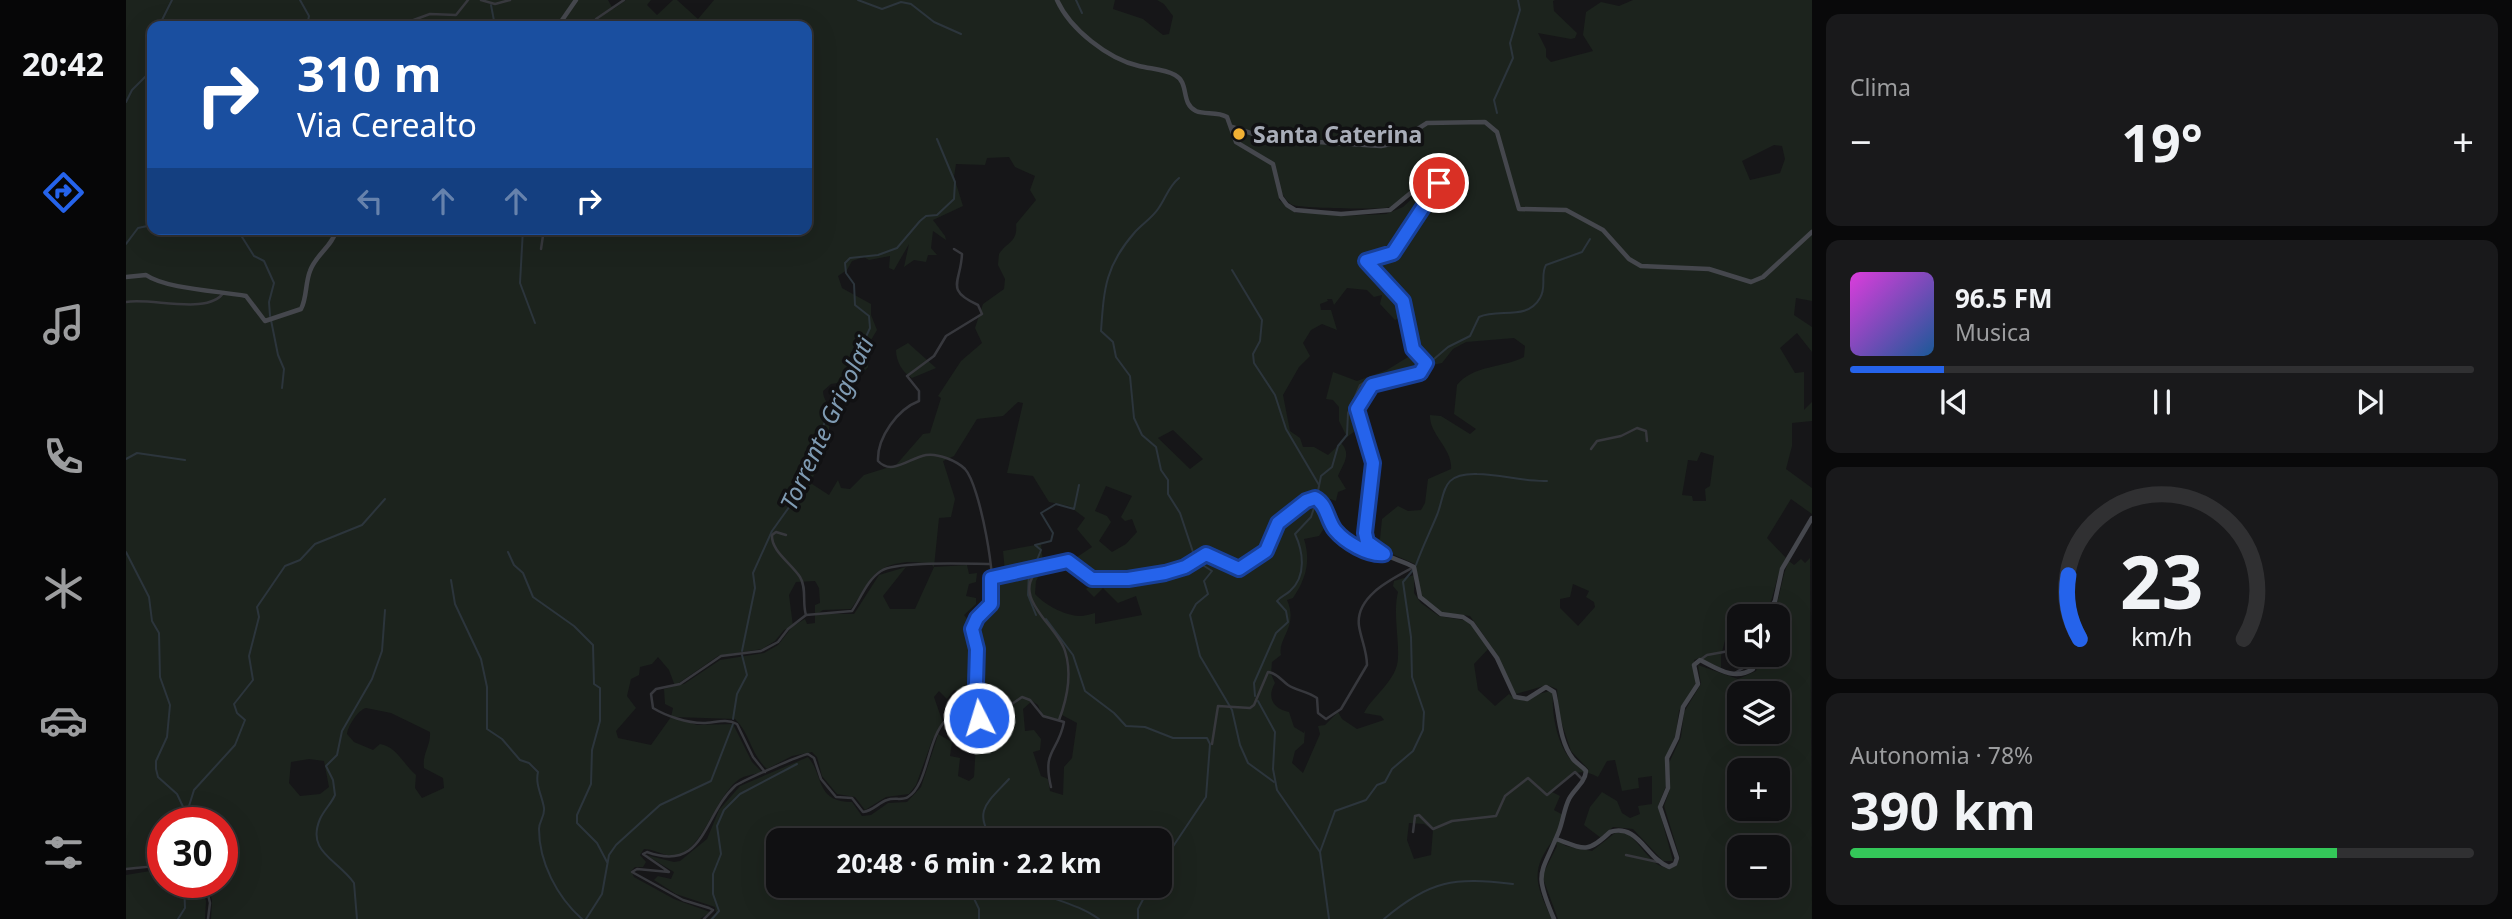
<!DOCTYPE html>
<html lang="it">
<head>
<meta charset="utf-8">
<style>
  body { margin:0; font-family:"Noto Sans",sans-serif; background:#19191b; color:#f1f3f6; height:100vh; display:flex; flex-direction:column; font-size:26px; white-space:nowrap }
  * { box-sizing:border-box; margin:0 }
  p { font-size:23px; color:#9c9d9f }
  .icon { flex:none; width:38px; height:38px; fill:none; stroke:currentColor; stroke-width:2; stroke-linecap:round; stroke-linejoin:round }
  .map { position:relative; flex:1; overflow:hidden }
  .sheet { display:flex; flex-direction:column; gap:14px; padding:14px; background:#09090a; width:700px }
  .sheet>* { flex:none }
  .top-card { position:absolute; left:21px; top:21px; width:665px; height:214px; border-radius:14px; box-shadow:0 7px 28px #0002,0 0 0 2px #303032; background:#1a4fa0; color:#fff; overflow:hidden }
  .controls { position:absolute; left:1601px; top:604px; display:grid; gap:14px }
  .controls a { display:grid; place-items:center; width:63px; height:63px; border-radius:14px; background:#101012; box-shadow:0 7px 28px #0002,0 0 0 2px #303032; font-size:35px }
  .speed { position:absolute; left:21px; top:807px; display:flex; gap:14px; font-size:35px; font-weight:700; text-align:center }
  .speed>* { display:grid; place-content:center; width:91px; height:91px; border-radius:50%; background:#101012; box-shadow:0 7px 28px #0002,0 0 0 2px #303032; line-height:1 }
  .speed .limit { border:10px solid #d22; background:#fff; color:#111 }
  .pin { position:absolute; display:grid; place-items:center; width:60px; height:60px; color:#fff; margin:-30px; border:4px solid #fff; border-radius:50%; box-shadow:0 2px 7px #0007 }
  .me { position:absolute; width:77px; margin:-38px; rotate:355deg; stroke-linejoin:round; filter:drop-shadow(0 0 5px #0008) }
  .turn { display:flex; align-items:center; gap:24px; height:147px; padding:0 35px; font-size:32px }
  .turn .icon { width:91px; height:91px; stroke-width:2.5 }
  .turn b { display:block; font-size:49px; line-height:60px }
  .lanes { display:flex; align-items:center; height:66px; padding:0 35px; background:#0003; justify-content:center; gap:35px; direction:ltr }
  .lanes .off { opacity:.35 }
  .big { font-size:52px; font-weight:700; line-height:1.1 }
  .sheet .tile { flex:1; display:flex; flex-direction:column; justify-content:center; gap:10px; min-width:0; padding:0 24px; border-radius:14px; background:#19191b }
  .sheet .dial { align-items:center; gap:0 }
  .dial svg { height:182px; overflow:visible; fill:none; stroke:#303032; stroke-width:7; stroke-linecap:round; text-anchor:middle }
  .dial text { fill:#f1f3f6; stroke:none }
  .song { display:flex; align-items:center; gap:21px }
  .cover { width:84px; height:84px; border-radius:10px; background:linear-gradient(135deg,hsl(300 70% 55%),hsl(210 70% 35%)) }
  .played { height:7px; border-radius:4px; background:linear-gradient(90deg,#2563eb 15%,#303032 15%) }
  .keys { display:flex; justify-content:space-around; direction:ltr }
  .heat { display:flex; justify-content:space-between; align-items:center; font-size:38px; direction:ltr }
  .charge { height:10px; border-radius:5px; background:linear-gradient(90deg,#34c759 78%,#303032 0) }
  .trip { position:absolute; left:640px; top:828px; width:406px; height:70px; border-radius:14px; background:#101012; box-shadow:0 7px 28px #0002,0 0 0 2px #303032; font-weight:700; line-height:70px; text-align:center }
  main { display:flex; flex:1; min-height:0 }
  .tab-bar { display:flex; flex-direction:column; width:126px; justify-content:space-around; align-items:center; background:#060607; color:#9c9d9f }
  .tab-bar .icon { width:49px; height:49px }
  .tab-bar .selected { color:#2563eb }
  .tab-bar b { font-size:32px; color:#f1f3f6 }
  .map>svg:first-child { display:block }
</style>
</head>
<body>
<main>
<nav class="tab-bar">
<b>20:42</b>
<svg class="icon selected" aria-label="directions" viewBox="0 0 24 24"><path d="M12 3l9 9-9 9-9-9zM9 14v-3h6M13 9l2 2-2 2"/></svg>
<svg class="icon" aria-label="music" viewBox="0 0 24 24"><path d="M9 18V5l10-2v13"/><circle cx="6" cy="18" r="3"/><circle cx="16" cy="16" r="3"/></svg>
<svg class="icon" aria-label="phone" viewBox="0 0 24 24"><path d="M5 4h4l2 5-3 2q2 4 5 5l2-3 5 2v4C11 20 4 13 5 4z"/></svg>
<svg class="icon" aria-label="climate" viewBox="0 0 24 24"><path d="M12 3v18M4 7l16 10M4 17L20 7"/></svg>
<svg class="icon" aria-label="car" viewBox="0 0 24 24"><path d="M5 17H2v-5l4-1 3-4h7l3 4 3 1v5h-3M9 17h6M6 11h13"/><circle cx="7" cy="17" r="2"/><circle cx="17" cy="17" r="2"/></svg>
<svg class="icon" aria-label="filters" viewBox="0 0 24 24"><path d="M4 7h16M4 17h16"/><circle cx="9" cy="7" r="2"/><circle cx="15" cy="17" r="2"/></svg>
</nav>
<div class="map">
<svg width="1686" height="919" viewBox="0 0 1686 919">
  <rect width="100%" height="100%" fill="#161618"/>
  <g fill="#1c231d" fill-rule="evenodd">
    <path d="M0 0H482L487 9 500 0H525L521 5 531 15 547 0H551L572 19 588 0H989L987 9 1017 19 1037 35 1043 34 1047 16 1038 4 1031 0H1429L1427 1 1428 11 1451 33 1449 38 1445 39 1412 33 1420 49V57L1425 62 1467 51 1457 35 1460 12 1475 2 1493 6 1507 0H1686V301L1670 298 1668 315 1686 327V352L1671 333 1654 348 1669 373 1678 372V410L1686 402V421L1666 423V446L1660 469 1686 488V514L1665 499 1641 538 1660 558C1648 577 1650 597 1638 616H1614L1613 624 1604 620 1595 656V668L1573 658 1568 660 1571 681 1553 711 1549 740 1539 759 1540 786 1532 806 1547 861H1537L1507 829 1487 827 1475 838 1458 825 1464 807 1476 792 1491 801 1496 813 1504 818 1514 814 1512 806 1526 804V776L1512 778 1513 788 1496 791 1489 760 1481 761 1472 777C1450 766 1442 776 1426 792L1434 796 1428 810 1437 815 1429 839 1440 846 1466 851 1489 833H1500C1517 843 1527 875 1550 866L1554 858 1538 806 1544 789 1543 763 1555 737 1558 712 1575 684 1572 665 1612 679 1630 671 1635 655 1652 654V616H1644C1656 599 1654 579 1663 561L1668 565 1675 559 1679 563 1684 558 1686 919H1432L1416 876 1431 846 1428 839C1403 871 1410 885 1426 919H583L590 913 589 907 550 894 528 880 532 876 545 879 548 872 520 855 548 862 554 861 581 839 593 810 614 786 682 757C698 775 689 802 726 802L736 816 745 815 762 803 781 802 795 787 812 735 807 738 790 785 783 794 760 797 739 810 729 797 711 794 696 776 691 757 686 752 666 756 641 769C625 755 624 733 609 719L548 717 571 725 607 724 626 762 636 772C628 775 617 775 611 781 589 798 576 852 549 856 540 857 528 849 518 849L514 855 520 862 517 867H509L505 871 508 877 548 899 584 912 574 919H85L86 900 81 882H96V822H37V856L28 864 0 869ZM26 26H681V229H26ZM1648 145 1656 146 1659 159 1654 173 1624 180 1616 161ZM883 157 889 167 909 176 904 190 910 200 890 224C892 242 882 241 873 254L872 265 879 279 878 289 857 304 849 328 856 343 835 361 812 396 815 398 804 433 797 434 770 465 738 475 724 489 715 488 712 480 703 495 686 484V479C695 463 706 429 704 411 703 403 697 400 697 391L705 384 731 380 742 367V345L751 330 745 315V304L716 288 712 276 721 270 726 261 738 257 743 260 764 256 763 268 768 270 783 244 778 267 788 260 800 262 802 255H811L805 248 807 231 820 240 819 236 807 220 837 206 828 177 830 164 859 165 861 158ZM1307 174 1314 179V188L1271 252 1264 258 1242 262 1280 299 1289 346 1302 366 1316 363 1327 349 1340 342 1388 338 1399 346 1398 357C1377 368 1347 365 1331 385L1328 414 1350 429 1344 434 1315 416 1304 415C1303 434 1327 449 1325 469L1302 479 1299 503 1295 510 1282 511 1272 506 1256 519 1254 539 1244 540 1259 551 1289 564 1295 595 1314 612 1344 616 1363 643 1343 621 1313 616 1295 603 1288 593V575L1268 581 1267 586 1272 592C1267 611 1273 639 1272 657 1272 680 1247 695 1238 713L1255 716 1258 720 1231 729 1216 719 1212 712 1199 725 1192 726 1194 734 1177 773 1166 763 1169 751 1178 743 1179 730 1178 733 1168 727 1163 712C1148 709 1140 698 1149 683L1145 674 1146 662 1155 655C1151 638 1173 627 1161 600L1167 598C1180 579 1185 561 1178 539L1193 536 1203 521 1190 502H1184L1156 524 1141 552 1119 570H1106L1083 557 1030 579 969 581 960 589 968 597 977 588 992 603 1010 596 1016 615 969 624V613C964 614 960 616 953 616 938 615 919 605 909 594L910 581 918 567 871 578 867 588 873 606 847 626 838 615 850 604V598L840 596 843 584 850 582 851 573 843 574 841 565 808 567 813 518 825 517 829 499 817 461 828 456 851 419 877 416 892 402 897 403 881 473 907 476 923 502 943 506 959 518 951 529 966 547 948 559 968 575 1012 574 1029 573 1055 565 1082 551C1094 552 1101 564 1111 565 1141 569 1150 477 1210 501L1212 492 1220 489 1212 476C1217 464 1226 454 1215 443L1202 455 1188 447H1177L1174 438 1164 431 1157 395 1173 367 1184 356 1177 343 1185 330 1196 324 1211 330 1205 310H1195L1194 304 1202 301 1201 299H1206L1208 305 1221 288 1241 290 1248 297 1256 295 1254 304 1269 320 1279 314C1272 290 1240 284 1237 260L1241 256 1263 252 1309 183 1304 182 1277 207 1260 214 1213 216 1192 212 1170 213 1153 200V189C1157 194 1160 202 1167 205 1173 208 1256 210 1264 207 1280 201 1291 181 1307 174ZM1047 430 1077 459 1064 469 1032 438ZM1575 452 1588 456 1584 486 1579 489 1580 501H1567L1566 496 1556 495 1562 460 1571 461ZM980 486 1006 496 995 517 999 521 1006 519 1011 532 1000 544 986 552 973 541 985 522 981 516 969 511ZM781 562 804 563 808 567 789 609H764L757 596 780 567 753 575 728 614H691L697 610 725 609C745 582 744 566 781 562ZM689 581 693 588 694 603 689 605V623L681 624 679 619 667 626 663 595 670 582ZM1447 584 1463 591 1460 597 1468 602 1469 607 1452 626 1434 608V599L1444 597ZM666 627 652 645 638 653 594 660 558 684 550 685 592 656 636 649 649 641 658 630ZM1365 646 1390 694 1421 685 1431 689 1433 715 1445 751 1463 770C1434 766 1425 717 1427 694L1424 691 1390 700 1383 694 1369 706 1352 690 1348 664ZM532 657 543 670 549 686 538 689 539 704 547 708 545 717 525 745 492 738 490 731 510 708 501 696 505 679 513 675 514 667 526 664ZM852 685 858 706 852 722 846 725V741L850 744 848 777 843 781 832 776 834 758 824 756 826 742 812 734 817 723 808 697 813 691 821 699 828 690 837 693ZM1614 693H1652V732H1614ZM906 701 912 705 917 718 934 720 936 715 951 723 946 758 938 767 937 795 924 791 922 779 915 776 907 752 914 750 915 739 908 730 899 731 897 709ZM240 708 265 713 304 732C305 746 296 753 298 768L317 778 318 788 296 798 289 788 290 775C278 765 270 746 254 744L247 750 228 742 221 734C222 726 232 710 240 708ZM183 759 198 761 203 787 194 794 174 796 163 783 165 762ZM1614 770H1652V808H1614ZM1283 823 1298 824 1307 830 1305 855 1288 859 1281 840ZM653 840H1034V886H653ZM1614 847H1652V886H1614Z"/>
    <path d="M782 343 810 368 786 378C776 372 770 361 770 350Z"/>
    <path d="M1287 354 1296 365 1294 370C1259 379 1218 378 1233 428L1221 437 1213 421V407L1207 400 1200 399 1207 372 1231 381 1261 370Z"/>
    <polygon points="915,544 917,563 879,572 877,551"/>
    <polygon points="37,865 37,882 75,882 80,901 79,919 0,919 0,875 30,870"/>
  </g>
  <g fill="none" stroke-linecap="round" stroke-linejoin="round">
    <g stroke="#2c353c" stroke-width="2">
      <polyline points="174,0 183,16 181,26"/>
      <polyline points="732,0 756,9 775,2 785,4 808,22 835,34"/>
      <polyline points="950,0 956,13"/>
      <polyline points="365,5 369,26"/>
      <polyline points="33,26 46,0"/>
      <polyline points="26,36 24,42 26,55"/>
      <polyline points="0,102 6,90 26,70"/>
      <polyline points="1371,113 1368,100 1387,58 1384,43 1394,10 1392,0"/>
      <path d="M1053 178C1042 187 1040 198 1032 209 1026 218 1016 224 1009 232 979 266 978 289 975 331L987 342 990 357 1004 376 1008 418 1016 435 1030 447 1035 470 1042 480V494L1054 513 1068 555"/>
      <polyline points="111,229 128,256 138,261 148,283 143,302 144,316"/>
      <polyline points="397,229 394,283 409,323"/>
      <polyline points="0,244 12,228 26,225"/>
      <polyline points="1106,270 1136,320 1134,341 1127,354 1128,363 1149,395 1160,429 1193,485"/>
      <polyline points="145,320 152,355 158,369 156,388"/>
      <path d="M1301 365 1322 347 1344 336 1353 317C1373 308 1401 321 1414 298 1421 287 1414 275 1420 265L1456 252 1464 239"/>
      <polyline points="0,459 11,453 59,460"/>
      <polyline points="1191,496 1195,476 1206,467 1212,446 1221,435 1222,413 1234,385 1243,379 1296,366"/>
      <polyline points="0,552 23,597 26,621 33,633 34,677 44,705 41,737 30,761 30,769 32,777 51,794 60,813"/>
      <polyline points="382,552 388,565 397,573 407,597 448,626 467,645 468,684 474,688 474,721 466,750 465,784 451,815 451,823 471,843 481,862"/>
      <polyline points="1072,562 1086,571 1078,581 1082,594 1070,604 1064,615 1074,656 1106,710 1114,745 1122,763 1148,782"/>
      <polyline points="909,565 915,550 909,545 925,541 927,533 915,513 930,504 948,509 953,485"/>
      <path d="M1290 565C1296 548 1304 532 1311 515 1320 493 1314 473 1351 474 1375 474 1397 482 1421 481"/>
      <polyline points="903,571 902,595 910,615"/>
      <path d="M325 580 329 604 355 659 361 687V729L376 739 394 760 403 763 412 772C409 785 416 795 418 808 419 817 413 821 413 829 413 862 431 897 456 919"/>
      <polyline points="920,619 947,655 959,691 988,713 1000,726 1019,727 1047,738 1081,738 1084,744 1080,797 1034,866"/>
      <polyline points="616,651 629,588 627,573 646,531 666,503 665,493 686,458 702,413 713,401 734,361 734,350 744,328 743,316 729,305 728,284 720,273 719,263 724,258 752,255 771,248 794,221 800,216 811,215 828,199 829,182 811,139"/>
      <path d="M1129 696 1128 683 1150 633 1162 622 1160 611 1151 601C1155 596 1160 595 1164 591 1181 576 1177 551 1169 534L1185 517 1190 502"/>
      <polyline points="1132,701 1149,732 1147,769 1151,790 1194,852 1203,919"/>
      <polyline points="607,719 611,694 621,675 616,655"/>
      <polyline points="58,822 68,790 109,745 119,720 111,713 108,704 127,680 123,656 133,617 131,607 159,566 174,560 189,544 236,525 259,499"/>
      <path d="M867 840C846 811 862 802 883 779"/>
      <polyline points="1194,852 1209,811 1240,800 1251,785 1259,782 1266,769 1287,751 1297,730 1298,712 1286,677 1285,637 1277,582 1287,570"/>
      <polyline points="842,886 853,909 853,919"/>
      <path d="M898 886C922 899 951 903 973 919"/>
      <polyline points="52,919 59,908 58,882"/>
      <path d="M231 919 228 883C211 859 180 852 194 819 198 810 205 804 209 795L207 780 200 766 211 755 216 731 246 679 256 651 259 610"/>
      <polyline points="460,919 476,894 483,855 490,845 534,805 585,781 607,724"/>
      <polyline points="586,919 593,911 587,894 587,874 595,854 591,826 598,810 614,794 671,764"/>
      <polyline points="1012,919 1012,909 1024,886"/>
      <path d="M1258 919C1304 880 1328 877 1387 884"/>
    </g>
    <g stroke="#37383d" stroke-width="2.5">
      <polyline points="355,0 369,4 384,0"/>
      <polyline points="271,26 304,14 330,15 342,0"/>
      <polyline points="466,26 470,19 498,0"/>
      <polyline points="415,249 418,229"/>
      <path d="M0 302C25 297 83 316 98 292"/>
      <polyline points="1465,449 1471,441 1495,436 1511,428 1520,431 1521,441"/>
      <path d="M660 535 650 532 646 535C645 551 665 563 674 577 681 588 676 603 680 615"/>
      <path d="M914 568C882 596 931 625 939 651 946 673 941 699 933 720"/>
      <path d="M865 578 942 561 971 580 1025 577 1059 567 1080 554 1113 569 1140 551 1152 523 1180 501 1189 498C1201 504 1201 521 1210 531 1220 542 1240 554 1254 554"/>
      <polyline points="1610,650 1613,638"/>
      <polyline points="1574,660 1581,655 1614,649"/>
      <polyline points="1607,674 1624,664 1620,654"/>
      <path d="M853 718 869 716 896 697 904 700 917 716 938 722C932 753 916 749 925 787"/>
      <path d="M1086 744 1092 706 1124 708 1128 705 1142 672C1151 673 1155 680 1162 685 1171 691 1181 691 1191 698L1192 713 1200 719 1215 709 1241 665C1241 651 1235 639 1233 626 1229 596 1266 579 1288 567"/>
      <path d="M639 772 627 757 611 724C599 718 589 723 577 723 561 723 540 716 527 708L525 694 530 689 554 684 595 656 635 651 652 642 662 629 680 615 726 611C735 598 741 580 755 571 770 561 842 564 864 564"/>
      <polyline points="1287,832 1289,816 1293,815 1307,829 1326,821 1370,816 1379,796 1402,778 1421,795 1449,772 1457,780"/>
      <polyline points="1500,855 1532,862"/>
      <polyline points="0,869 29,866 37,860"/>
      <polyline points="79,882 84,903 82,919"/>
      <path d="M578 919 587 910 583 908 557 900 506 872 511 869 543 872 517 854 521 852C579 873 577 815 609 786 614 782 674 755 682 754L688 758 695 779 710 797 726 798 737 812C747 811 752 803 761 800 768 797 776 801 782 797 802 785 801 738 820 720L833 727 853 718C857 704 852 700 850 686 847 666 852 649 846 629 848 616 861 615 865 604 872 585 854 485 839 469 831 461 812 453 800 455 783 458 766 476 752 461 751 437 772 409 793 401V391L781 376 808 356 820 336 856 314 852 305C818 290 835 282 836 254L828 249"/>
    </g>
    <g stroke="#45474d" stroke-width="4.5">
      <path d="M931 0C944 29 982 59 1013 66 1025 69 1038 69 1049 75 1064 83 1054 103 1070 111 1079 115 1091 111 1101 117L1110 142 1147 164 1155 197 1161 205 1169 210 1215 214 1264 210 1304 177 1313 183 1267 253 1240 262 1277 301 1286 346 1300 363 1294 373 1246 385C1215 412 1247 438 1248 470 1248 487 1235 528 1241 540 1248 555 1274 559 1288 567L1294 597 1315 614 1337 617 1346 623 1371 658 1389 697 1401 699 1420 687 1428 692C1433 713 1433 741 1447 759 1451 764 1456 766 1460 771 1459 783 1448 789 1443 799 1438 809 1437 821 1433 831 1415 876 1407 870 1428 919"/>
      <polyline points="432,26 450,0"/>
      <polyline points="1106,127 1143,139 1255,146 1270,143 1301,123 1359,122 1371,132 1393,209 1440,210 1477,230 1503,259 1515,266 1583,269 1625,282 1637,277 1686,232"/>
      <path d="M0 277 20 275C40 289 94 291 120 296L139 321 175 309C181 298 179 284 184 271 190 254 206 247 211 229"/>
      <polyline points="1640,616 1649,601 1656,569 1686,518"/>
      <path d="M1430 839C1458 849 1461 854 1484 832 1512 823 1520 858 1543 867L1549 864 1551 858 1534 807 1542 788 1541 758 1551 738 1557 707 1572 684 1568 665 1574 660C1592 669 1608 681 1627 669L1631 654"/>
    </g>
  </g>
  <g fill="none" stroke-linecap="round" stroke-linejoin="round">
    <defs>
      <path id="route" d="M853 718 857 706 850 683 851 649 846 629 851 618 865 604V578L942 561 966 579H1002L1039 573 1059 567 1080 554 1113 569 1140 551 1152 523 1180 501 1189 498C1201 504 1201 520 1209 530 1219 542 1242 556 1258 554L1241 542 1239 533 1247 463 1231 409 1246 385 1294 373 1300 363 1287 349 1277 301 1240 261 1267 253 1313 183"/>
    </defs>
    <use href="#route" stroke="#184099" stroke-width="18"/>
    <use href="#route" stroke="#2563eb" stroke-width="12"/>
  </g>
  <circle fill="#f2b134" stroke="#111113" stroke-width="2.5" cx="1113" cy="134" r="7"/>
  <g text-anchor="middle" dominant-baseline="central" stroke-width="7" stroke-linejoin="round" paint-order="stroke">
    <g font-size="23" font-weight="bold" fill="#a8adb8" stroke="#111113" text-anchor="start">
      <text x="1127" y="134">Santa Caterina</text>
    </g>
    <g font-size="24" font-style="italic" fill="#7f9bb3" stroke="#111113">
      <text transform="translate(700 423) rotate(-65)">Torrente Grigolati</text>
    </g>
  </g>
</svg>
<div class="controls">
<a><svg class="icon" aria-label="sound" viewBox="0 0 24 24"><path d="M4 9h4l5-4v14l-5-4H4zM17 9q2 3 0 6"/></svg></a>
<a><svg class="icon" aria-label="layers" viewBox="0 0 24 24"><path d="M12 4l9 5-9 5-9-5zM3 14l9 5 9-5"/></svg></a>
<a>+</a>
<a>−</a>
</div>
<div class="speed"><div class="limit">30</div></div>
<div class="pin" style="left:1313px;top:183px;background:#d93025"><svg class="icon" aria-label="arrive" viewBox="0 0 24 24"><path d="M6 21V4h12l-3 4 3 4H6"/></svg></div>
<svg class="me" style="left:853px;top:718px" viewBox="-20 -20 40 40"><circle r="17" fill="#2563eb" stroke="#fff" stroke-width="3"/><path d="M0-11L8 9 0 5-8 9z" fill="#fff"/></svg>
<div class="trip">20:48 · 6 min · 2.2 km</div>
<div class="top-card">
<div class="turn"><svg class="icon" aria-label="right" viewBox="0 0 24 24"><path d="M7 20v-9h11M14 6l5 5-5 5"/></svg><div><b>310 m</b>Via Cerealto</div></div>
<div class="lanes"><svg class="icon off" aria-label="left" viewBox="0 0 24 24"><path d="M17 20v-9H6M10 6l-5 5 5 5"/></svg><svg class="icon off" aria-label="ahead" viewBox="0 0 24 24"><path d="M12 20V5M6 11l6-6 6 6"/></svg><svg class="icon off" aria-label="ahead" viewBox="0 0 24 24"><path d="M12 20V5M6 11l6-6 6 6"/></svg><svg class="icon" aria-label="right" viewBox="0 0 24 24"><path d="M7 20v-9h11M14 6l5 5-5 5"/></svg></div>
</div>
</div>
<section class="sheet">
<div class="tile"><p>Clima</p>
<div class="heat"><a>−</a><b class="big">19°</b><a>+</a></div>
</div>
<div class="tile">
<div class="song"><i class="cover"></i><div><b>96.5 FM</b><p>Musica</p></div></div>
<div class="played"></div>
<div class="keys"><svg class="icon" aria-label="previous" viewBox="0 0 24 24"><path d="M18 5L8 12l10 7zM5 5v14"/></svg><svg class="icon" aria-label="pause" viewBox="0 0 24 24"><path d="M8 5v14M16 5v14"/></svg><svg class="icon" aria-label="next" viewBox="0 0 24 24"><path d="M6 5l10 7-10 7zM19 5v14"/></svg></div>
</div>
<div class="tile dial"><svg viewBox="0 0 100 80">
<path d="M14 69A42 42 0 1 1 86 69"/>
<path d="M14 69A42 42 0 0 1 9 41" stroke="#2563eb"/>
<text x="50" y="56" font-size="32" font-weight="700">23</text>
<text x="50" y="72" font-size="11">km/h</text>
</svg></div>
<div class="tile"><p>Autonomia · 78%</p><b class="big">390 km</b><div class="charge"></div></div>
</section>
</main>
</body>
</html>
